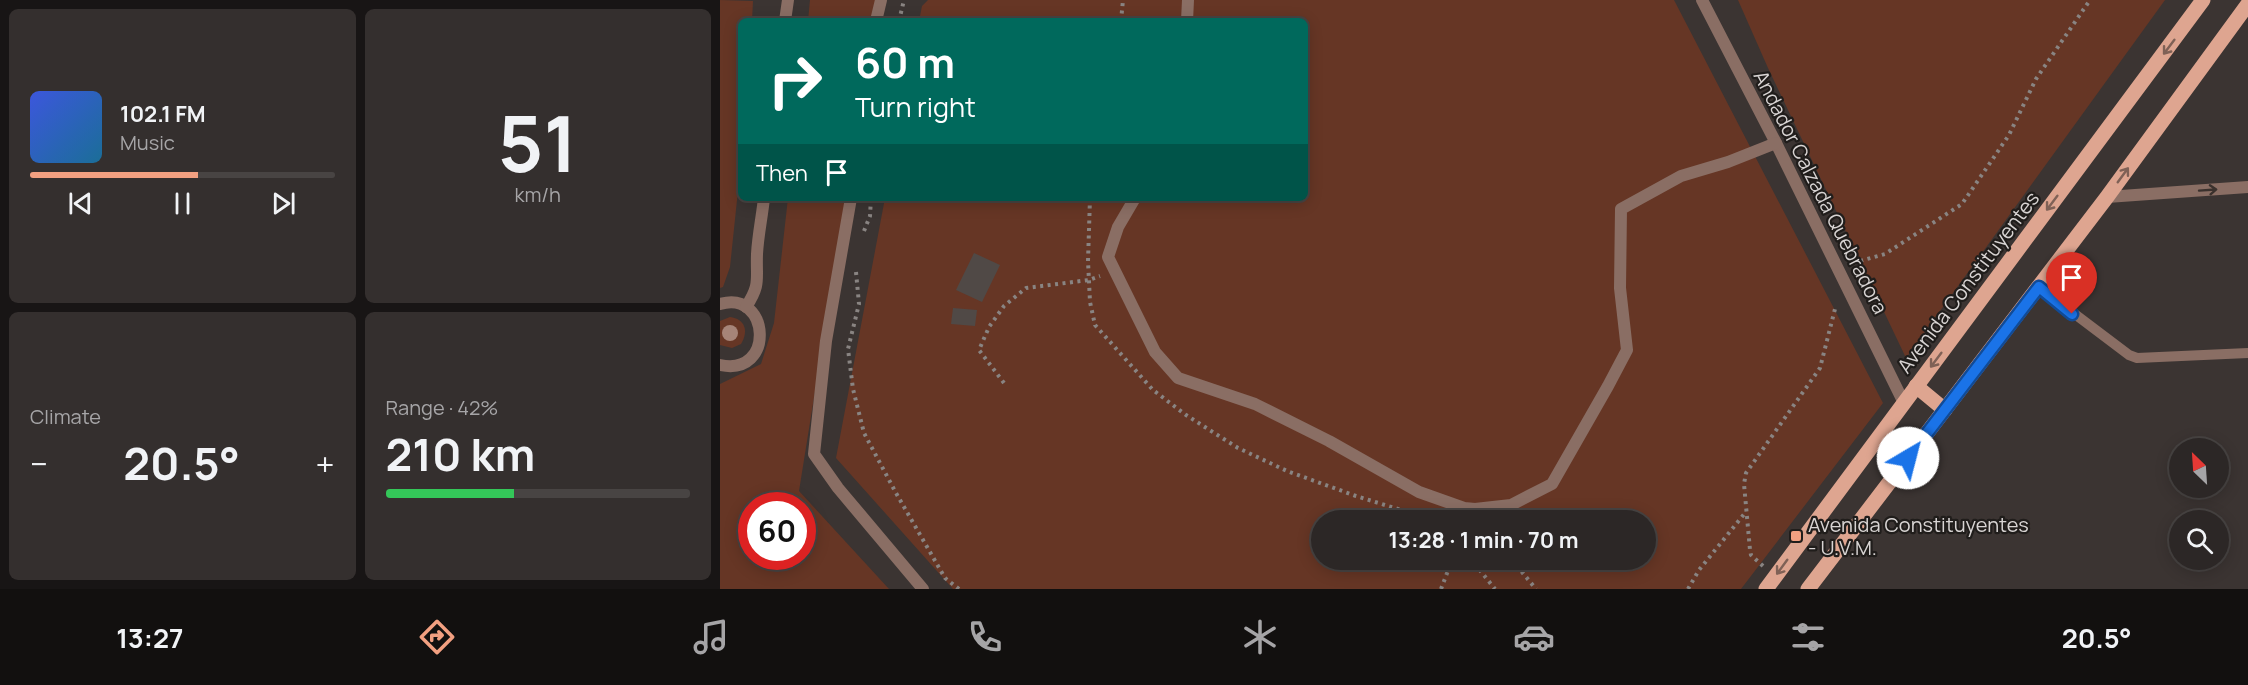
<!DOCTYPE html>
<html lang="en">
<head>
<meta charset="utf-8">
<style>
  body { margin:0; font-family:Manrope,sans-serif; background:#342f2e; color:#f1f3f6; height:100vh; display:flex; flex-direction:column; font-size:22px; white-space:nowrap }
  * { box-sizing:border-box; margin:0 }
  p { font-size:20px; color:#a6a5a7 }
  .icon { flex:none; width:33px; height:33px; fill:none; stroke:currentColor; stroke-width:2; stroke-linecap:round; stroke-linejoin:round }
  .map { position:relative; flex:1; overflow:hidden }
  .side { display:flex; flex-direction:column; gap:9px; padding:9px; background:#181515; width:720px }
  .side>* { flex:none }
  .hud { position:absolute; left:18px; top:18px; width:570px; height:183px; border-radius:9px; box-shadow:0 3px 15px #0003,0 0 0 2px #484443; background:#00695c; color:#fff; overflow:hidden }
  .needle { width:39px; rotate:335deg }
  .buttons { position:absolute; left:1449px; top:438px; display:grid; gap:12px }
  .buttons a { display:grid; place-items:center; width:60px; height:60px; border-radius:50%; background:#2c2726; box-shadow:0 3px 15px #0003,0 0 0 2px #484443; font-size:30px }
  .speed { position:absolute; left:18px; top:492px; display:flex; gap:12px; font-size:30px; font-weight:700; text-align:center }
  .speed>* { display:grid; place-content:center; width:78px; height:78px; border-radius:50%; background:#2c2726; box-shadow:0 3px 15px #0003,0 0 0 2px #484443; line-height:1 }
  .speed .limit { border:9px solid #d22; background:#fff; color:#111 }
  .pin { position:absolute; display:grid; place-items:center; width:51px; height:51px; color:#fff; margin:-62px -26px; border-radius:50% 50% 50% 0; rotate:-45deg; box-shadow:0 0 6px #0007 }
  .pin .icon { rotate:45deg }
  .me { position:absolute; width:66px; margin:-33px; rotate:37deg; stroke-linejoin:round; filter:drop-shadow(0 0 4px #0008) }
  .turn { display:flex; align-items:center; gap:21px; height:126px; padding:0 18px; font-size:27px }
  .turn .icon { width:78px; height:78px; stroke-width:2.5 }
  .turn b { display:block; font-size:42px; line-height:51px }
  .then { display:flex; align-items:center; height:57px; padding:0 18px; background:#0003; gap:12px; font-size:22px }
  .big { font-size:45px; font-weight:700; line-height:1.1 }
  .side .tile { flex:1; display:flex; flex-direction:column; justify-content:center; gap:9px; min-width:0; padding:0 21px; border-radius:9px; background:#342f2e }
  .side .dial { align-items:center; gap:0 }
  .dial b { font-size:78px; line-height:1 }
  .song { display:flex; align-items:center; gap:18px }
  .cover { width:72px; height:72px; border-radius:9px; background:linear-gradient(135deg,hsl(230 70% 55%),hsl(200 70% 35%)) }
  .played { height:6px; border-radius:3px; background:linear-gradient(90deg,#f2a081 55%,#484443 55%) }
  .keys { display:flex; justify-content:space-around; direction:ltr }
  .heat { display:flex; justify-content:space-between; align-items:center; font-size:33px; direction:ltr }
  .charge { height:9px; border-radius:4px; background:linear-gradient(90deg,#34c759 42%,#484443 0) }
  .side .tiles { flex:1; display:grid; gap:9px; grid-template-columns:repeat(2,1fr) }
  .trip { position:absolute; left:591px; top:510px; width:345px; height:60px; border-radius:30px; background:#2c2726; box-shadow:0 3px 15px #0003,0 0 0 2px #484443; font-weight:700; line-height:60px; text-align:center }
  .menu { display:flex; height:96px; justify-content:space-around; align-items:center; background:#12100f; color:#a6a5a7 }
  .menu .icon { width:42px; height:42px }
  .menu .current { color:#f2a081 }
  .menu b { font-size:27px; color:#f1f3f6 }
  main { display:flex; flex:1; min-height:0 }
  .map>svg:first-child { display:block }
</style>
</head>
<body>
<main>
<section class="side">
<div class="tiles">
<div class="tile">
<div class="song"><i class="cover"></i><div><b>102.1 FM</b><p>Music</p></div></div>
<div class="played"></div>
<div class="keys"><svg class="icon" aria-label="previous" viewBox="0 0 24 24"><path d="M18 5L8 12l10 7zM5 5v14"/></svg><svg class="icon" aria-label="pause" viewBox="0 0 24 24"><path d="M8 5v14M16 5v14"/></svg><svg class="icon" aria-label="next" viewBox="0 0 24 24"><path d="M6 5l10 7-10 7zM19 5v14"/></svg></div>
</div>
<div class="tile dial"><b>51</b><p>km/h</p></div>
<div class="tile"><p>Climate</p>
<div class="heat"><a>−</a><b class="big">20.5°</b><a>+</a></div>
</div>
<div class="tile"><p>Range · 42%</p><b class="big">210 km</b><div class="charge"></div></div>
</div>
</section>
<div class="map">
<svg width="1528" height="589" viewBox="0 0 1528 589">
  <rect width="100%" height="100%" fill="#3b3432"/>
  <g fill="#663625" fill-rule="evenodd">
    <polygon points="0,0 33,1 32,21 21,21 21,162 10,267 3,287 0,288"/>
    <polygon points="90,0 159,0 155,21 88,21"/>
    <path d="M208 0H954L1163 403 1021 589H233L116 458 165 198H585V21H199L202 6ZM602 520H926V560H602Z"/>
    <polygon points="1018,0 1445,0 1186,358 1048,68"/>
    <path d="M68 198H126L79 491 169 589H0V384L41 364 54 323ZM32 506H82V556H32Z"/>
    <path d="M10 317C25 319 29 331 21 344L12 348 0 345V321Z"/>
  </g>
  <g fill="#504946">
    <polygon points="254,253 280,265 262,302 236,290"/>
    <polygon points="233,308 257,310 255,326 231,324"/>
  </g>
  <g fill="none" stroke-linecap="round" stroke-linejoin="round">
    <g stroke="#898482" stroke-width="4" stroke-dasharray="3 4.5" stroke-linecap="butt">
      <polyline points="179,21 184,0"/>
      <polyline points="401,21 403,0"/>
      <polyline points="370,198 368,261 370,302 375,325 433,390 466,415 518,448 567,471 636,496 694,514 702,520"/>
      <polyline points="144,231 150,216 151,198"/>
      <polyline points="1133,263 1165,254 1242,204 1289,135 1316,79 1370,0"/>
      <polyline points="136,272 139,304 128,349 133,389 144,433 176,493 225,578 239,589"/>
      <polyline points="284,383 259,350 269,327 284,306 306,288 369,280 380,276"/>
      <polyline points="748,560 758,568 775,589"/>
      <polyline points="792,560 816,589"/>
      <polyline points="1043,566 1031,555 1030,550 1024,484 1026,473 1100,368 1116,305"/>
      <polyline points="721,589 732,560"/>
      <polyline points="968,589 979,570 1025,513"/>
    </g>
    <polyline stroke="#8a6e64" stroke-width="10" points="1319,287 1409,355 1417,358 1528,353"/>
    <polyline stroke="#8a6e64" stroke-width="12" points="982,0 1056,143 1184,403"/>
    <g stroke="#8a6e64" stroke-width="12">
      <polyline points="65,21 68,0"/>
      <polyline points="156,21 161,0"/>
      <polyline points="467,21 468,0"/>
      <polyline points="1387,197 1528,187"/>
      <polyline points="131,198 106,341 94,454 118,488 203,589"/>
      <polyline points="415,198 398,227 388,257 435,352 458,378 535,404 609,441 699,492 744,508 755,509 791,505 832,484 888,386 907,350 900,288 901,209 961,176 1008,162 1056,143"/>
      <path d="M0 304C50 289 56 377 0 365"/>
      <path d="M26 307C41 284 36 280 37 254 38 235 42 217 44 198"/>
    </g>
    <g stroke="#dea590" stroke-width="15">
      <polyline points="1196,386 1225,410"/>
      <polyline points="1046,589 1483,0"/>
      <polyline points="1088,589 1387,197 1528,4"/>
    </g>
  </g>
  <circle fill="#a68478" cx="10" cy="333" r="8"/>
  <defs><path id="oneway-shaft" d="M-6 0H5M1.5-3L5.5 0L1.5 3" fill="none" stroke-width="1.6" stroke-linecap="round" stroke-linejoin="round" transform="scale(1.5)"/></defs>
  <g stroke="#7f6156">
    <use href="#oneway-shaft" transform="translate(1449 47) rotate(127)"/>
    <use href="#oneway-shaft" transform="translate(1403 175) rotate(-54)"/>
    <use href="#oneway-shaft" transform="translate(1332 203) rotate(127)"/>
    <use href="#oneway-shaft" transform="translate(1216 360) rotate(127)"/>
    <use href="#oneway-shaft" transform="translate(1062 567) rotate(126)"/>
  </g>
  <use stroke="#3a312d" href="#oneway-shaft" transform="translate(1488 190) rotate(-4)"/>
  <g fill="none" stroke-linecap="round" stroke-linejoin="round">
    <defs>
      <polyline id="route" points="1188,458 1319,287 1352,314"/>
    </defs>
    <use href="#route" stroke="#114b97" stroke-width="15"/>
    <use href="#route" stroke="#1a73e8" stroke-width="10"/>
  </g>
  <rect fill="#f2a081" stroke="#201d1b" stroke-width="2" x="1070" y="530" width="12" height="12" rx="3"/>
  <g text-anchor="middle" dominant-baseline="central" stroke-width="4.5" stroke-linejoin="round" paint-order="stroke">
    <g font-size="20" fill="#d8d4d3" stroke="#201d1b">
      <text transform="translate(1101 192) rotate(63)">Andador Calzada Quebradora</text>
      <text transform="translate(1248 282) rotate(-53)">Avenida Constituyentes</text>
    </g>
    <g font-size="20" fill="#d8d4d3" stroke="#201d1b" text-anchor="start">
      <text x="1088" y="524">Avenida Constituyentes<tspan x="1088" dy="23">- U.V.M.</tspan></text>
    </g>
  </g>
</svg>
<div class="buttons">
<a><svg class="needle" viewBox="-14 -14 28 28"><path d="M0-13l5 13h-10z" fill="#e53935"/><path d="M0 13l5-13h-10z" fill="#a6a5a7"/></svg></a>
<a><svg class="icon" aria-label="search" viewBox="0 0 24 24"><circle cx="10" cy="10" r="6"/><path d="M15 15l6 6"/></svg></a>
</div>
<div class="speed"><div class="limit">60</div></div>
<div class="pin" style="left:1352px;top:314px;background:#d93025"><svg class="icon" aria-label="arrive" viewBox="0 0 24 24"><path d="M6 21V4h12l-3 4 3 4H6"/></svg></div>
<svg class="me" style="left:1188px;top:458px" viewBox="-20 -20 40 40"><circle r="19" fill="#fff"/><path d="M0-13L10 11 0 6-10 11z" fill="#1a73e8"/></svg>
<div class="trip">13:28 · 1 min · 70 m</div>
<div class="hud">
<div class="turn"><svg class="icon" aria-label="right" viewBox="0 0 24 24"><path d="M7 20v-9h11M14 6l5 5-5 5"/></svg><div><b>60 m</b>Turn right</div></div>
<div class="then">Then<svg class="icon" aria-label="arrive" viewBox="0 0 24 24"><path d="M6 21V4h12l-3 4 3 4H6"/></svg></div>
</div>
</div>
</main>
<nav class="menu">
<b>13:27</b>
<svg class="icon current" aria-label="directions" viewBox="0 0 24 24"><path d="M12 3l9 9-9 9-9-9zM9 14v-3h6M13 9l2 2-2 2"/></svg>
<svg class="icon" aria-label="music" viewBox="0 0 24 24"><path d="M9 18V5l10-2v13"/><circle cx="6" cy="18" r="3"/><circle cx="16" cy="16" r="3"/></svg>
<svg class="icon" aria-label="phone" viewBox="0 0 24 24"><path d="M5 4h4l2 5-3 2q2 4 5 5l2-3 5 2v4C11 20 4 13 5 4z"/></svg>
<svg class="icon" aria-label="climate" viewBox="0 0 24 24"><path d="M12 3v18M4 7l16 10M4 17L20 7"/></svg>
<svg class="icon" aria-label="car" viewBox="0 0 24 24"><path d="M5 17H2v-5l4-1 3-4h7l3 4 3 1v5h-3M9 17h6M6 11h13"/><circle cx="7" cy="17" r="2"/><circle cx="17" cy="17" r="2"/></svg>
<svg class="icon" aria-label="filters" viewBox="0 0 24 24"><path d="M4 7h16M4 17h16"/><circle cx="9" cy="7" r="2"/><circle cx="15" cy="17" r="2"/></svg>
<b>20.5°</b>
</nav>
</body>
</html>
